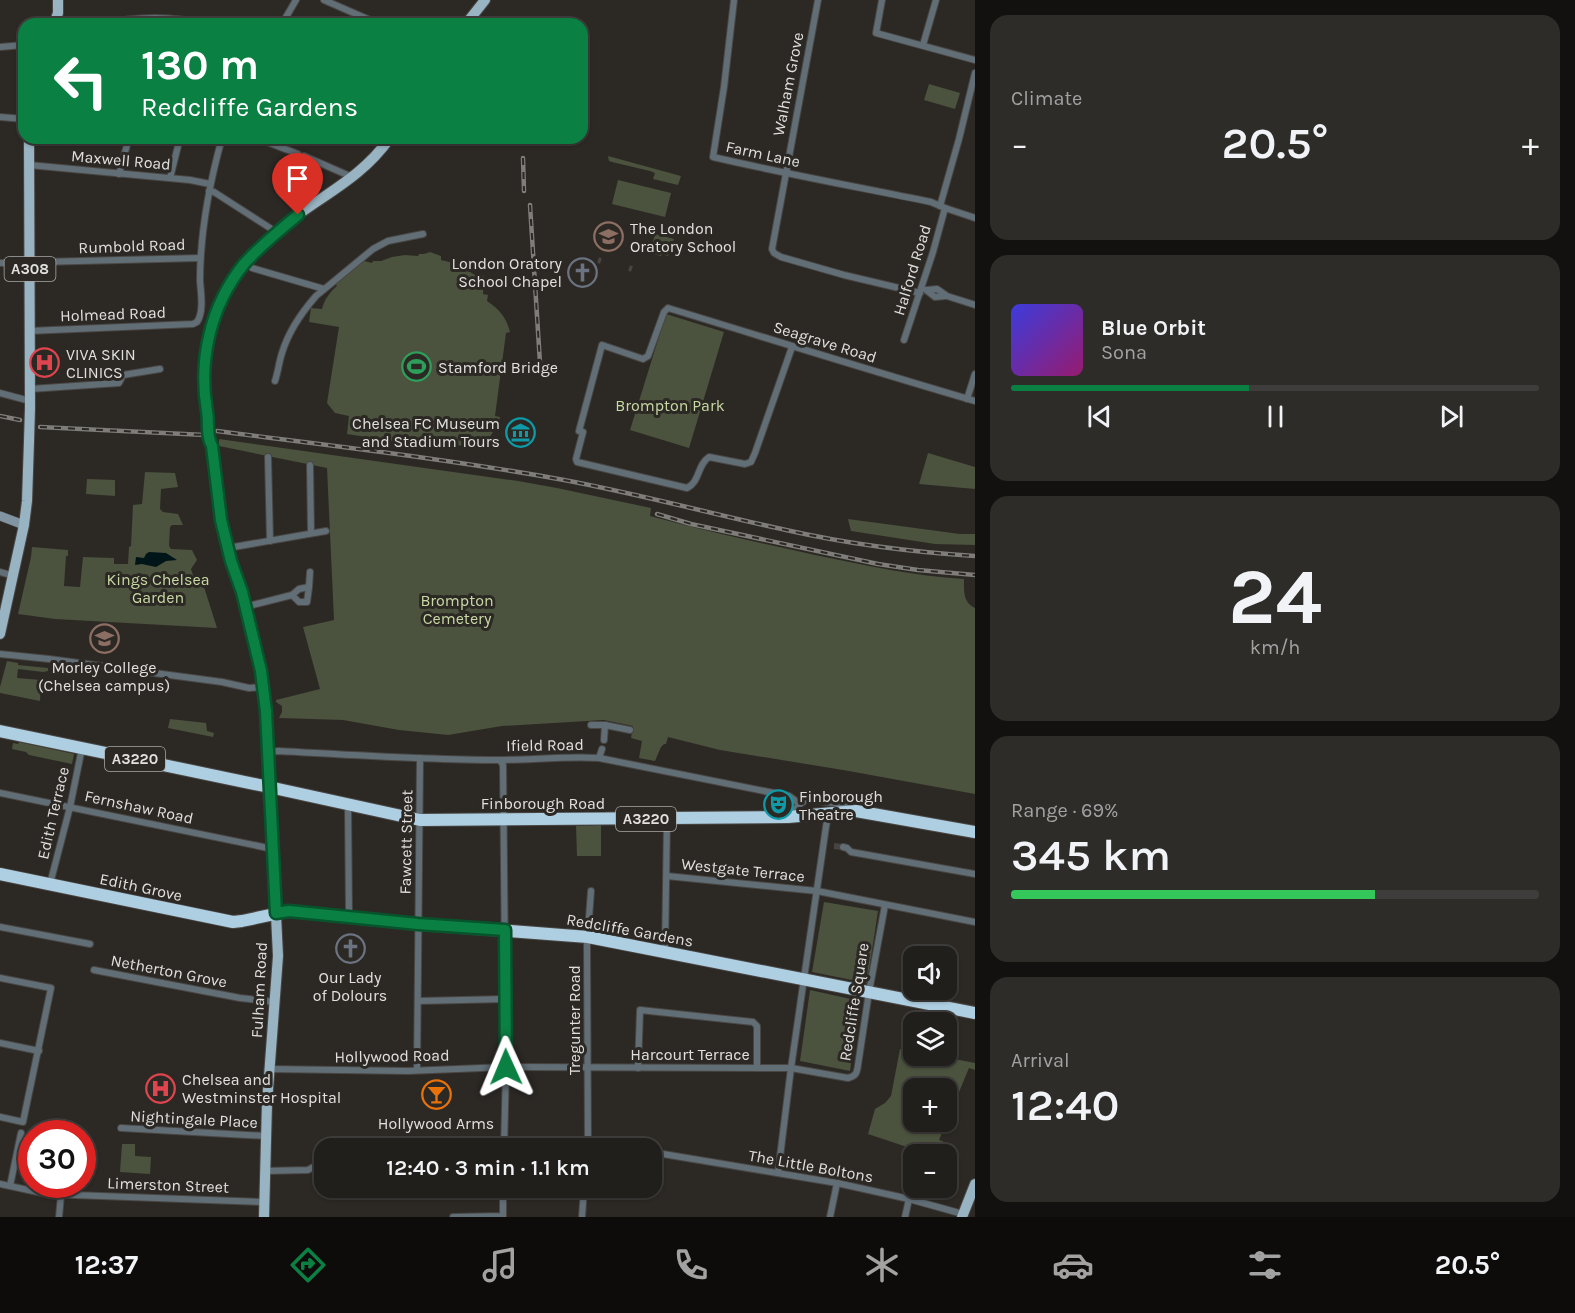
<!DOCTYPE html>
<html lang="en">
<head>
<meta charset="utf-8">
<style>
  body { margin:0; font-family:Karla,sans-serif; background:#2d2c29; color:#f1f3f6; height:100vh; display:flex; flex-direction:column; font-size:22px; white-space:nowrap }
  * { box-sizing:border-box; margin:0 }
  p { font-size:20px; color:#a2a2a3 }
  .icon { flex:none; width:33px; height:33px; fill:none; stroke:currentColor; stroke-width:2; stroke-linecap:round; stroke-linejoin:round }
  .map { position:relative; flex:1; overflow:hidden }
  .details { display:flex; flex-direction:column; gap:15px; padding:15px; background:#12110f; width:600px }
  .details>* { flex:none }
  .banner { position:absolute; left:18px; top:18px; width:570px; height:126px; border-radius:18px; box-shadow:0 2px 4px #0004,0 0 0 2px #3e3d3b; background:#0b8043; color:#fff; overflow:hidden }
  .tools { position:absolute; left:903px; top:946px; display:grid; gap:12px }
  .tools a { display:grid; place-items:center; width:54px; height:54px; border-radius:12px; background:#211f1c; box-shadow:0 2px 4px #0004,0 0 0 2px #3e3d3b; font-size:30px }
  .speed { position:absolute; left:18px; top:1120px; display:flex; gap:12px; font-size:30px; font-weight:700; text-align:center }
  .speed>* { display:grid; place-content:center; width:78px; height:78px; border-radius:50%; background:#211f1c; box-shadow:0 2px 4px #0004,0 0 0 2px #3e3d3b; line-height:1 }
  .speed .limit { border:9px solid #d22; background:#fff; color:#111 }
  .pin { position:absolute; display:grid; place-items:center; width:51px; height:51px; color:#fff; margin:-62px -26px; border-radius:50% 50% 50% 0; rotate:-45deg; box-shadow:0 0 6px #0007 }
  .pin .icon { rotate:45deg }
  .me { position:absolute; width:66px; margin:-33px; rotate:359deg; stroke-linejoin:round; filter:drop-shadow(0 0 4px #0008) }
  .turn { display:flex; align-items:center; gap:21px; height:126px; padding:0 24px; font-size:27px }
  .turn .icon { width:78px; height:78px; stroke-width:2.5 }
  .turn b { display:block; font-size:42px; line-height:51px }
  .big { font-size:45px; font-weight:600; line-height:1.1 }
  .details .tile { flex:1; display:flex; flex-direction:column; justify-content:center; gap:9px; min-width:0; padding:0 21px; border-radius:18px; background:#2d2c29 }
  .details .dial { align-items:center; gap:0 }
  .dial b { font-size:78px; line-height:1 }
  .song { display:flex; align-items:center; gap:18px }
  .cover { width:72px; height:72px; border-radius:9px; background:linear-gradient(135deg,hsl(240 70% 55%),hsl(320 70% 35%)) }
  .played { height:6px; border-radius:3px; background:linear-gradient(90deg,#0b8043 45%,#3e3d3b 45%) }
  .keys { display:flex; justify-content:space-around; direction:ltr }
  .heat { display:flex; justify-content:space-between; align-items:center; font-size:33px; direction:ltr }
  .charge { height:9px; border-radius:4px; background:linear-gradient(90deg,#34c759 69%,#3e3d3b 0) }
  .trip { position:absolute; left:314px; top:1138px; width:348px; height:60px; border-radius:18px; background:#211f1c; box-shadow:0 2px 4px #0004,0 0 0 2px #3e3d3b; font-weight:600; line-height:60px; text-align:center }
  .tabs { display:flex; height:96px; justify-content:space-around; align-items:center; background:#0d0c0b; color:#a2a2a3 }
  .tabs .icon { width:42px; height:42px }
  .tabs .current { color:#0b8043 }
  .tabs b { font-size:27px; color:#f1f3f6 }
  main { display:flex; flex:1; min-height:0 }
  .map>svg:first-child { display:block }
</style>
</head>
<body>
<main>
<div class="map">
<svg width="975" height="1217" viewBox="0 0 975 1217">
  <rect width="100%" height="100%" fill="#2c2925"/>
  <g fill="#4b523d" fill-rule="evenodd">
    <polygon points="929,84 960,93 955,109 924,100"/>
    <polygon points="608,156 681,176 678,185 653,179 655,173 650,171 612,162 609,161"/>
    <polygon points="618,180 671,193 665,217 612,204"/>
    <polygon points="655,234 674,239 668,256 662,254 661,256 650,253"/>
    <path d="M430 252 441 256V260L457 264 475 275 484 276 483 294 488 295 487 301C500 310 506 317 510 332L506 333 495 416 500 417C499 424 493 431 490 437H486L483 439 468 441 467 446 453 445 452 450 347 434 349 416 335 413 327 403 339 327 309 322 311 308 322 309C324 300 330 292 337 286L335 283 364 261 372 263 373 261H381L392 257 405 255 418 256 419 254H424Z"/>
    <polygon points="666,314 724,332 689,448 630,430"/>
    <path d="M219 439 518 481 557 488 651 508 650 516C705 531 760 543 815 555 864 565 914 576 964 579 964 592 963 602 975 608V794L843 770 720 750 668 737 666 744H664L661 747 655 761 639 758 642 741 631 738 633 726 604 720 502 726 448 735 399 730 343 720 279 718 282 712V706L276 702V700L320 689 303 627 334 620 327 468 219 446Z"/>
    <polygon points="928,453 975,467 975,489 919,484"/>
    <polygon points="145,472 175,473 178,487 161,489 160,509 163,512 178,514 183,525 172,525 170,527 169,546 171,549 192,550 197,560 191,569 196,584 204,587 217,628 55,619 18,614 31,557 32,547 68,550 68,556 66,556 64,586 80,587 83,557 114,558 114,564 128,564 129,547 131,546 133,505 142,504"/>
    <polygon points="87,479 115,480 115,496 86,494"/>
    <polygon points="848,519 960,534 975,534 975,545 935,544 851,531"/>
    <polygon points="7,661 18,663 18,665 48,668 48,671 43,672 18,669 17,678 41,680 40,701 0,693 0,687"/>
    <polygon points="170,719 206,723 207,731 214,733 213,737 168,728"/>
    <polygon points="19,742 74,754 72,764 29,755 26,752 12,749 13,743 18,744"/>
    <polygon points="601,825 601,856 577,856 576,826"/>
    <polygon points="824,902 878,911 867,983 812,972"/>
    <polygon points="810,990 860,1001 850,1071 800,1061"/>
    <path d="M900 1049 913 1051 914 1056H939L975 1063V1070L969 1068 939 1140 955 1146 949 1161 947 1160 946 1155H931L868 1134 875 1109 885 1103 891 1096ZM914 1089H946V1122H914Z"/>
    <polygon points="122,1144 135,1144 135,1156 151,1157 150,1174 120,1172"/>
  </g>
  <polygon fill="#001518" points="149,552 166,553 177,560 166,561 156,567 142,564 135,565 136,557 144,558 146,554"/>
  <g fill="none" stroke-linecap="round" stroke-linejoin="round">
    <g stroke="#474441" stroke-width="6" stroke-dasharray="6 3" stroke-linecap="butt">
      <polyline points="598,260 601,261"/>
      <polyline points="629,268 632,269"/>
      <polyline points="834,846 843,847"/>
    </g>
    <defs>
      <g id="street">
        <polyline points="324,0 379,24"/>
        <path d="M734 0 724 87 713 157C786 174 858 187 931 202L945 208 975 218"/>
        <polyline points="818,0 772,249 774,253 781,257 844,275 920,293"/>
        <polyline points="882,0 876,33 975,60"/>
        <path d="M99 24C134 17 170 15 204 24"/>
        <polyline points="282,24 296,0"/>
        <polyline points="923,45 936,0"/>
        <polyline points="0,47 24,45"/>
        <polyline points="0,117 24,119"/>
        <polyline points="257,138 298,154"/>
        <polyline points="304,156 352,177"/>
        <polyline points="29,165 190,180 210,184"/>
        <polyline points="119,174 129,138"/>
        <polyline points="170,178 180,138"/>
        <polyline points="209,191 214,192 270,228"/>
        <polyline points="940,206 959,139 975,73"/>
        <polyline points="246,262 252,268 324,289"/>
        <polyline points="0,263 200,258"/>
        <polyline points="926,290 935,297 946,296"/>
        <polyline points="927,290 937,289 947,296 975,305"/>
        <path d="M29 331 193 324 197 322C204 312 201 293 200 281 200 232 209 185 222 138"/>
        <polyline points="904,340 933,252 945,208"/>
        <path d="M792 347 755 453 751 462 745 464 709 457C697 465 700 482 687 488L577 462 576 459 583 432 579 431 602 345 643 359 648 356 664 312 668 308C770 339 872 371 975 401"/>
        <path d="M275 381C278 372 279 362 282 353 288 333 302 312 316 296L373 249 388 241 423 234"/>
        <polyline points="30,389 119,383 123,375 160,369"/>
        <polyline points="0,393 30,401"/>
        <polyline points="967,399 975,374"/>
        <polyline points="268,457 270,541"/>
        <polyline points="310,465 311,533"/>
        <polyline points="228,548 326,531"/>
        <polyline points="0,572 14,576"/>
        <polyline points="292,595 299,602 307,602 309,587"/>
        <polyline points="245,607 292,595 299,589 309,587 310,572"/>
        <polyline points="0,654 49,659 222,682 249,688 263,687"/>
        <polyline points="591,725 605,725"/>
        <polyline points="604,740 605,725 630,730"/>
        <path d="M267 752 279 751C352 755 425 760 498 760 532 760 565 756 599 758L789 796 800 804"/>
        <polyline points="599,758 602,749"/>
        <polyline points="500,760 503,765 506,1067 504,1149"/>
        <polyline points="0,793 273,849"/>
        <polyline points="348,805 349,916"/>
        <polyline points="789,816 800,804 807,799 840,804 851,809"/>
        <polyline points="843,847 847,848 851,852 975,874"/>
        <polyline points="667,876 817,891 975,922"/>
        <polyline points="50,884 70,807 82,748"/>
        <polyline points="0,927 90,944"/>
        <polyline points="665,952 667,819"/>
        <polyline points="94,970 240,998 275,1002"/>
        <polyline points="0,978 51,988 23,1122 0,1117"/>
        <polyline points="418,1001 506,999"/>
        <polyline points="0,1043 39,1051"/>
        <polyline points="638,1068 640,1010 753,1022 757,1026 757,1068"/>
        <path d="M269 1069 408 1071 506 1067 791 1068 848 1078C856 1076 857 1073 858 1065L869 992 885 905"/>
        <polyline points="417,1070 420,758"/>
        <polyline points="121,1128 266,1136"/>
        <polyline points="589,1141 634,1149"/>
        <polyline points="588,1149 587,945 591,891"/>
        <polyline points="651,1152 837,1183 909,1199 963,1214"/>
        <polyline points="264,1171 308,1170 324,1161"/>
        <polyline points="778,1173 791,1068 828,813"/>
        <polyline points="0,1184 47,1194 264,1202"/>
        <polyline points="10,1186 21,1133"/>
        <polyline points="59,1217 61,1195"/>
        <polyline points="453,1217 503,1216 503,1188"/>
        <polyline points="582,1217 584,1188"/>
        <polyline points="830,1217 837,1183"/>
        <polyline points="905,1217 909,1199"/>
      </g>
      <polyline id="secondary" points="0,516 24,525"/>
      <g id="primary">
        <polyline points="54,24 58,13 58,0"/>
        <polyline points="466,24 485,0"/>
        <polyline points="29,138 30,408"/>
        <polyline points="0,634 24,525 27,501 29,441"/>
        <path d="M264 1217 267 1103 278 956 266 711 261 671 254 640 221 521 212 446C207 438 209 429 209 420 209 412 206 404 205 397 198 355 214 310 236 275 250 254 279 229 299 214 334 189 364 174 390 138"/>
        <polyline points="962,1217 975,1184"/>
      </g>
      <g id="highway">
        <polyline points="0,731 269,787 420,820 788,817 856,811 975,832"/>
        <polyline points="0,874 233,922 242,921 289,911 418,924 588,937 975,1013"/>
      </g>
    </defs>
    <use href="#street" stroke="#494643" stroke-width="8"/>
    <use href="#secondary" stroke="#494643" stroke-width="10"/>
    <use href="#primary" stroke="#494643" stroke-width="12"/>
    <use href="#highway" stroke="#494643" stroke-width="14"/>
    <use href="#street" stroke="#616e76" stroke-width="6"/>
    <use href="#secondary" stroke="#8095a1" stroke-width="9"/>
    <use href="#primary" stroke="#98b3c2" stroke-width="10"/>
    <use href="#highway" stroke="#aecee1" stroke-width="12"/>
    <defs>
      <g id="rail">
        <polyline points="523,158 524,191"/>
        <polyline points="530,205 540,363"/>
        <polyline points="0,416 20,420"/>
        <polyline points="40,427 205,435"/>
        <path d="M217 431C333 446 449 459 564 480 639 494 712 514 786 530 848 544 911 552 975 556"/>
        <polyline points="657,514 691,524 878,564 918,570 975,575"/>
      </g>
    </defs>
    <use href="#rail" stroke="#7f7d7a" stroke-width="4.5"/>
    <use href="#rail" stroke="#2c2925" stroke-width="2" stroke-dasharray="7" stroke-linecap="butt"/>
    <defs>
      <polyline id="primary-bridge" points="29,441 30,408"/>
    </defs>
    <use href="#primary-bridge" stroke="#494643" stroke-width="12" stroke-linecap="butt"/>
    <use href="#primary-bridge" stroke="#98b3c2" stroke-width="10"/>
  </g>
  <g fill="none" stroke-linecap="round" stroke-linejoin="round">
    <defs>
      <path id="route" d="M298 215C280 230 260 246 244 264 211 305 198 359 207 411 209 422 206 436 212 446L221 520 231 561 242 592 261 671 266 711 276 913 289 911 418 924 505 930 506 1067"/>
    </defs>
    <use href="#route" stroke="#07532c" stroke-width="15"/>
    <use href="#route" stroke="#0b8043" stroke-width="10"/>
  </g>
  <defs>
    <symbol id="school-ring" viewBox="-11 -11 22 22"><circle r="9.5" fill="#2c2925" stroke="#8d6e63" stroke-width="1.5"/><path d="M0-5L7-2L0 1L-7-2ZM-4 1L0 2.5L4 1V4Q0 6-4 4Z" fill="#8d6e63"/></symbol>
    <symbol id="church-ring" viewBox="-11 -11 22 22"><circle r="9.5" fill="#2c2925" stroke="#6b7280" stroke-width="1.5"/><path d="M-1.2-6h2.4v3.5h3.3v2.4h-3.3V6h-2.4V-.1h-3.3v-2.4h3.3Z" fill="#6b7280"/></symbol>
    <symbol id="hospital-ring" viewBox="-11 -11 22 22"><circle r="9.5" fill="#2c2925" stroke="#e0444e" stroke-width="1.5"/><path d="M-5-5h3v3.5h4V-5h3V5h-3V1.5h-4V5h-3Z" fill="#e0444e"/></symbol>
    <symbol id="stadium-ring" viewBox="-11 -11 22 22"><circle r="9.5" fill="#2c2925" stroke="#2e9e5b" stroke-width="1.5"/><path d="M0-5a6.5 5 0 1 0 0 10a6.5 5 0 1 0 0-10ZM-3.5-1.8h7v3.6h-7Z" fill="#2e9e5b"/></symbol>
    <symbol id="museum-ring" viewBox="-11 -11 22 22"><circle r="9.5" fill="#2c2925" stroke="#0f9aa8" stroke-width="1.5"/><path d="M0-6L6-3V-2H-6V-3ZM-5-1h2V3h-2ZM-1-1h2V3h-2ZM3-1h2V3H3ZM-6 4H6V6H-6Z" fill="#0f9aa8"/></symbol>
    <symbol id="university-ring" viewBox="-11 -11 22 22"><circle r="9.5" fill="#2c2925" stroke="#8d6e63" stroke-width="1.5"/><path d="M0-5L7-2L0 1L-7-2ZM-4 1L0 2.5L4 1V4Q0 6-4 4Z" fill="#8d6e63"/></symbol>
    <symbol id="theatre-ring" viewBox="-11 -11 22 22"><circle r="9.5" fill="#2c2925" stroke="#0f9aa8" stroke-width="1.5"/><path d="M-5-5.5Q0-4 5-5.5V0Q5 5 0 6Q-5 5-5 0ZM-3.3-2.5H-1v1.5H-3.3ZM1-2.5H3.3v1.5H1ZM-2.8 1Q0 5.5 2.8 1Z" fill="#0f9aa8"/></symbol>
    <symbol id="bar-ring" viewBox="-11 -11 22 22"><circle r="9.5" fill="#2c2925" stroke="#e8710a" stroke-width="1.5"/><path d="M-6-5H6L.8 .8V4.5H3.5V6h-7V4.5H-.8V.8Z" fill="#e8710a"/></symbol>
  </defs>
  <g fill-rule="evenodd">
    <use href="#school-ring" x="592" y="220" width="33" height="33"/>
    <use href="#church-ring" x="566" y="256" width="33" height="33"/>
    <use href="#hospital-ring" x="28" y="346" width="33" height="33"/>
    <use href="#stadium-ring" x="400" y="350" width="33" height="33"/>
    <use href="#museum-ring" x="504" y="416" width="33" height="33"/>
    <use href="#university-ring" x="88" y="622" width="33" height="33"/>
    <use href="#theatre-ring" x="762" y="788" width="33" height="33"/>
    <use href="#church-ring" x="334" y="932" width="33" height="33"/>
    <use href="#hospital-ring" x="144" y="1072" width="33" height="33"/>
    <use href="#bar-ring" x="420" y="1078" width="33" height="33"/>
  </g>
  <g text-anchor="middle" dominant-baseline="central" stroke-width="6" stroke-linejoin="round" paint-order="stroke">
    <g fill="#2c2925" stroke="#aba9a6" stroke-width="1.5">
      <rect x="4.5" y="257" width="51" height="24" rx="4.5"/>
      <rect x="105" y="747" width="60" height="24" rx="4.5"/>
      <rect x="616" y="807" width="60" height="24" rx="4.5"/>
    </g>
    <g font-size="15" font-weight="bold" fill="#e2e0de">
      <text x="30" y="269">A308</text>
      <text x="135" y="759">A3220</text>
      <text x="646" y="819">A3220</text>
    </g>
    <g font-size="16" fill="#e2e0de" stroke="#2c2925">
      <text transform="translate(788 84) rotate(-79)">Walham Grove</text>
      <text transform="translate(763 154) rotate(12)">Farm Lane</text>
      <text transform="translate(121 160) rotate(5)">Maxwell Road</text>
      <text transform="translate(132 246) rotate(-2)">Rumbold Road</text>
      <text transform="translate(912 270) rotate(-73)">Halford Road</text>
      <text transform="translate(113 314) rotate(-2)">Holmead Road</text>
      <text transform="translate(825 342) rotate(17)">Seagrave Road</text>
      <text transform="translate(545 745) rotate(-1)">Ifield Road</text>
      <text x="543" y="803">Finborough Road</text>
      <text transform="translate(139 807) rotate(12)">Fernshaw Road</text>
      <text transform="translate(53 813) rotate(-77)">Edith Terrace</text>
      <text transform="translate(406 842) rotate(-89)">Fawcett Street</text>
      <text transform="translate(743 870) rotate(6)">Westgate Terrace</text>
      <text transform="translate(141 887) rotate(12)">Edith Grove</text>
      <text transform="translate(630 930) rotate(10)">Redcliffe Gardens</text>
      <text transform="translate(169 971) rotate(11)">Netherton Grove</text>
      <text transform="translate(259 990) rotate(-87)">Fulham Road</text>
      <text transform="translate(854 1002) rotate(-81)">Redcliffe Square</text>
      <text transform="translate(574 1020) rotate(-90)">Tregunter Road</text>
      <text x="690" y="1054">Harcourt Terrace</text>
      <text transform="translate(392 1056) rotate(-1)">Hollywood Road</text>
      <text transform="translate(194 1119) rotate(3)">Nightingale Place</text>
      <text transform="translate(811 1166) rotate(10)">The Little Boltons</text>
      <text transform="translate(168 1185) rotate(2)">Limerston Street</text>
    </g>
    <g font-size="16" fill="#e2e0de" stroke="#2c2925" text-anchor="start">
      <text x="630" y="228">The London<tspan x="630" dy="18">Oratory School</tspan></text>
      <text x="562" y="263" text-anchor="end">London Oratory<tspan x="562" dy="18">School Chapel</tspan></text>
      <text x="66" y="354">VIVA SKIN<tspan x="66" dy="18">CLINICS</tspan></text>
      <text x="438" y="367">Stamford Bridge</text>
      <text x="500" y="423" text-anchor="end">Chelsea FC Museum<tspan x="500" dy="18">and Stadium Tours</tspan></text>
      <text x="104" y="667" text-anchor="middle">Morley College<tspan x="104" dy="18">(Chelsea campus)</tspan></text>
      <text x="799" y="796">Finborough<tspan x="799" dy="18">Theatre</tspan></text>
      <text x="350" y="977" text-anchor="middle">Our Lady<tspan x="350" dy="18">of Dolours</tspan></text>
      <text x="182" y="1079">Chelsea and<tspan x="182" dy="18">Westminster Hospital</tspan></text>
      <text x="436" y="1123" text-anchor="middle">Hollywood Arms</text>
    </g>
    <g font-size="16" fill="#c8d9a4" stroke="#2c2925">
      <text x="670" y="405">Brompton Park</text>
      <text x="158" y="579">Kings Chelsea<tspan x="158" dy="18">Garden</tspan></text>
      <text x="457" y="600">Brompton<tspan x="457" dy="18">Cemetery</tspan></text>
    </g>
  </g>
</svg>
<div class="tools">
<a><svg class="icon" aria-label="sound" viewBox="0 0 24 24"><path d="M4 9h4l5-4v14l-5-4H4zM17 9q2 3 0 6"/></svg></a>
<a><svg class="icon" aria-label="layers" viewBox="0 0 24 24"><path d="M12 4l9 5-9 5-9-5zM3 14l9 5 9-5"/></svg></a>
<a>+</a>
<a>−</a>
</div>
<div class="speed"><div class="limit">30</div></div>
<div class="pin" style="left:298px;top:215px;background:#d93025"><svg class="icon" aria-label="arrive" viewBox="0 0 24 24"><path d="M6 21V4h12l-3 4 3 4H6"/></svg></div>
<svg class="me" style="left:506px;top:1067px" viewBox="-20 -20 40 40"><path d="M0-17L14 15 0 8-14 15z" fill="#0b8043" stroke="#fff" stroke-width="4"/></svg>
<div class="trip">12:40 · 3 min · 1.1 km</div>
<div class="banner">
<div class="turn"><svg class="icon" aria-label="left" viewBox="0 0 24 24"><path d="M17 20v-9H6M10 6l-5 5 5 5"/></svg><div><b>130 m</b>Redcliffe Gardens</div></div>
</div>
</div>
<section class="details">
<div class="tile"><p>Climate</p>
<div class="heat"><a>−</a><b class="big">20.5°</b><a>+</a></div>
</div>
<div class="tile">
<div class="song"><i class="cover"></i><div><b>Blue Orbit</b><p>Sona</p></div></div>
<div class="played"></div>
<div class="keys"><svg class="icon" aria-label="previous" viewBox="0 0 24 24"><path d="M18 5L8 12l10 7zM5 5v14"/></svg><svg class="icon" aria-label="pause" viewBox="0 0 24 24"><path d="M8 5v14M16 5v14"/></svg><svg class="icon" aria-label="next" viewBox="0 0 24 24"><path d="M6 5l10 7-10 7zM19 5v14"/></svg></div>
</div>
<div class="tile dial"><b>24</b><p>km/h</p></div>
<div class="tile"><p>Range · 69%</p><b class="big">345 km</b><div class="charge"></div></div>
<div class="tile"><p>Arrival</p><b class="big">12:40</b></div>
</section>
</main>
<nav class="tabs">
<b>12:37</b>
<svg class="icon current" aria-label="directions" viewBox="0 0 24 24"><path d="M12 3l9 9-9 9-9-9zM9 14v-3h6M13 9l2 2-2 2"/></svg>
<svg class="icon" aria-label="music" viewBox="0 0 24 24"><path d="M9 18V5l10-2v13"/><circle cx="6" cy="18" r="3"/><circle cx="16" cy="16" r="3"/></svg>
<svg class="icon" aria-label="phone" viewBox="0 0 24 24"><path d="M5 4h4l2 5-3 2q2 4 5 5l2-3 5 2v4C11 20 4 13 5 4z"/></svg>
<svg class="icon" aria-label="climate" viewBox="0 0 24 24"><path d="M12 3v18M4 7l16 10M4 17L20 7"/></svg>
<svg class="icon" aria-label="car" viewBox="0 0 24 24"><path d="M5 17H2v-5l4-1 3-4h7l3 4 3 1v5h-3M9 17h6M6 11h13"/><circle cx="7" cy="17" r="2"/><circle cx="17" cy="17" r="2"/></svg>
<svg class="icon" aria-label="filters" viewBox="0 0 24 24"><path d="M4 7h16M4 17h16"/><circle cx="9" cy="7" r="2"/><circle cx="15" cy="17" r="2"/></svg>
<b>20.5°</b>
</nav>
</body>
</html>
